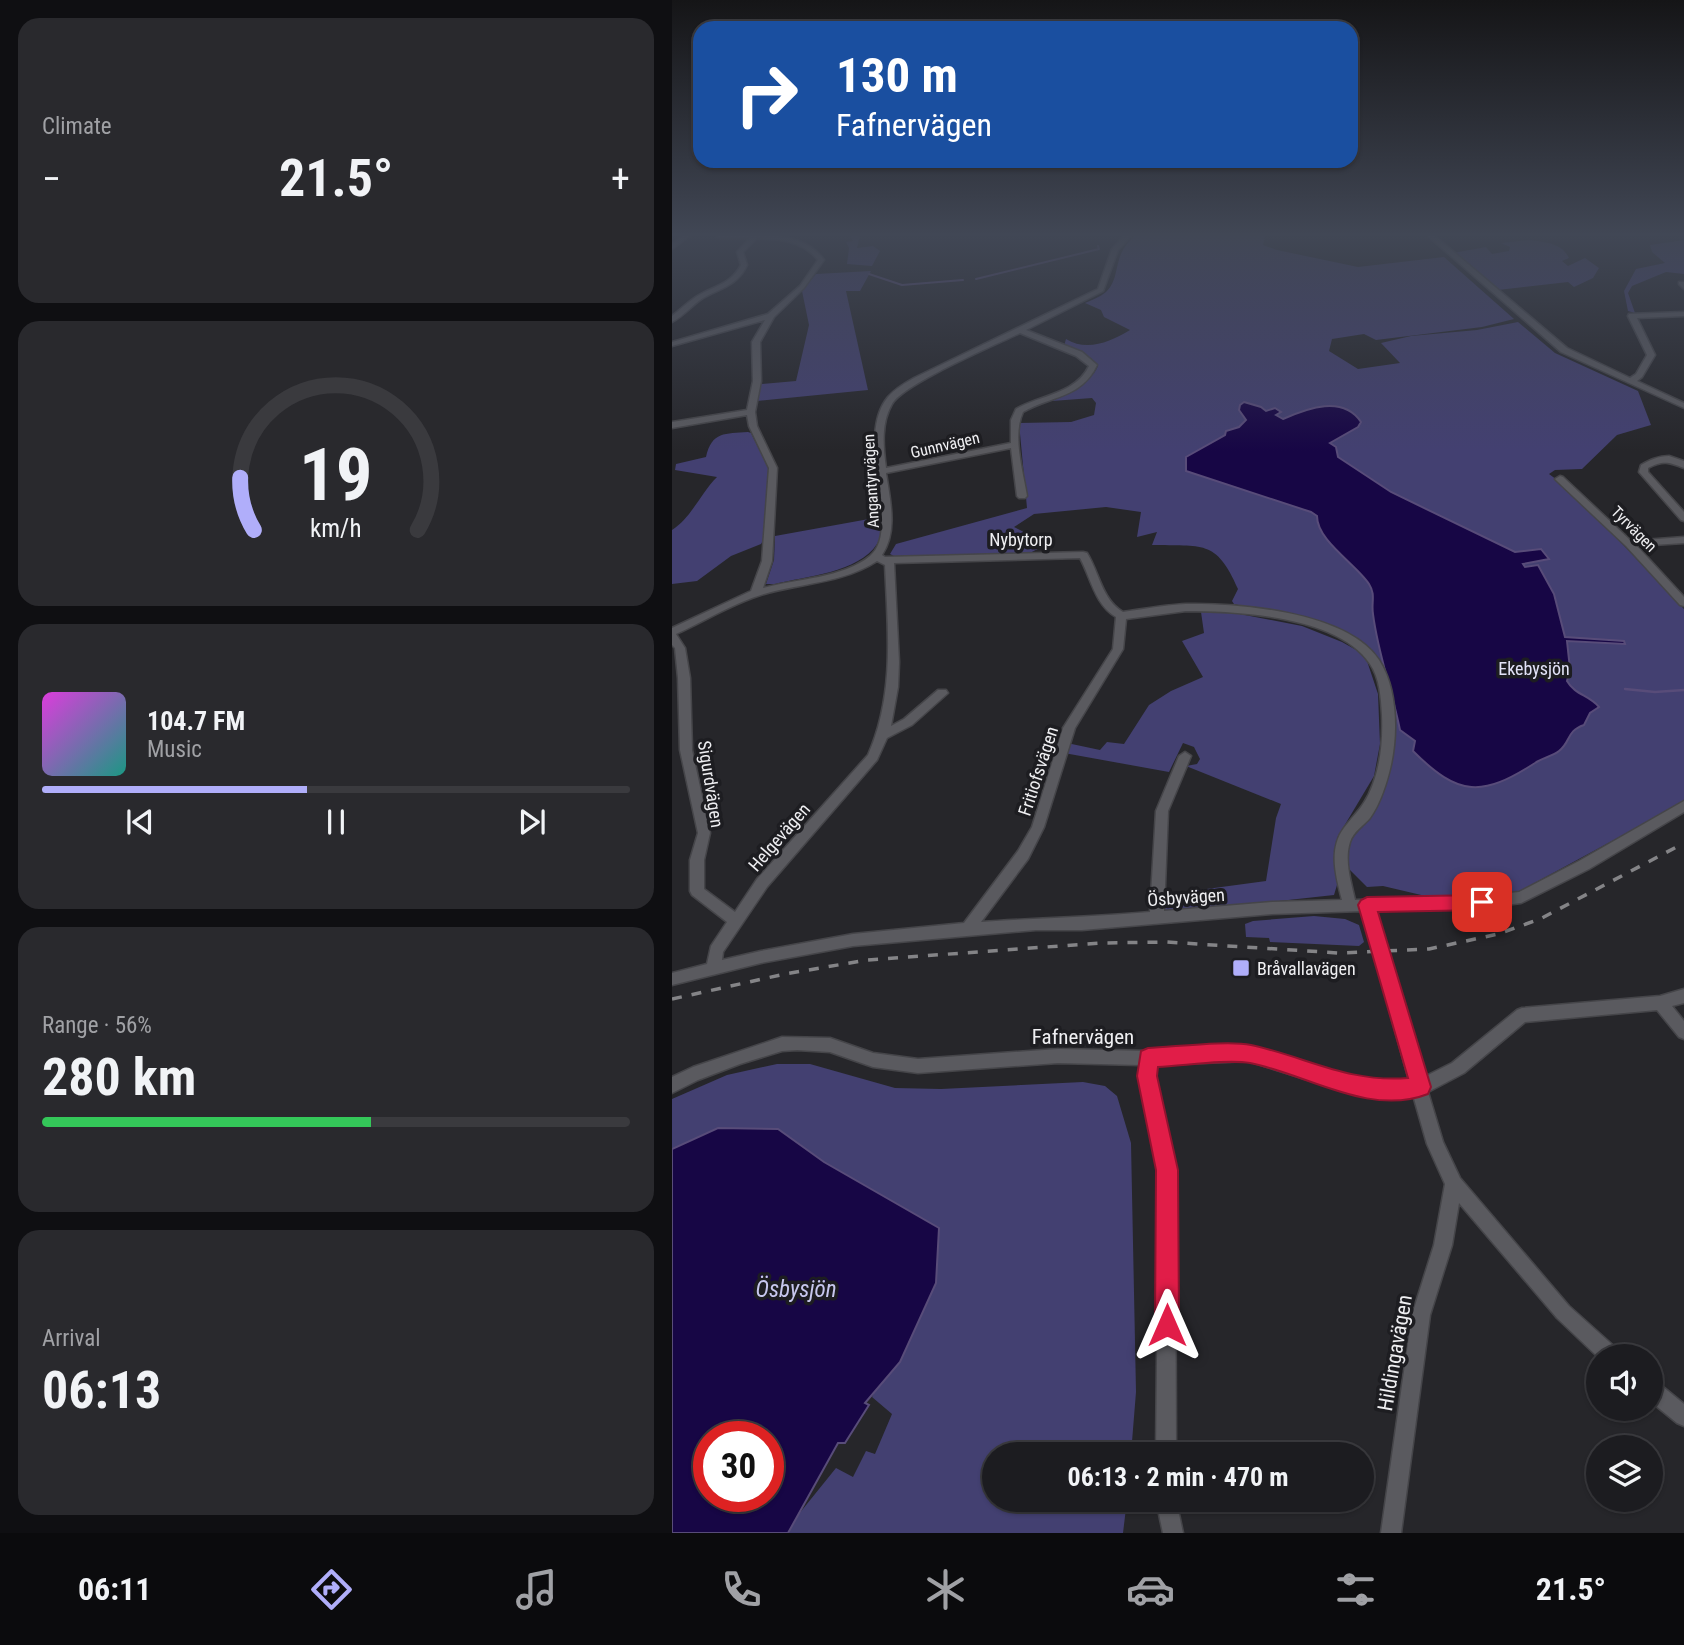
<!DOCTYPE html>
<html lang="en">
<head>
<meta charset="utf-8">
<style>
  body { margin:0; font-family:"Roboto Condensed",sans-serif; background:#29292d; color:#f1f3f6; height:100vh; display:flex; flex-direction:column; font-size:26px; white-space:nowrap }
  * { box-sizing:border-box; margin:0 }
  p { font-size:23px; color:#a0a1a5 }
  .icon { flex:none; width:38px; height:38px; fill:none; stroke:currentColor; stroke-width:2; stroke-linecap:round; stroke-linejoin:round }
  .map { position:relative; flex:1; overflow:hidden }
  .side { display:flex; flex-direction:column; gap:18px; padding:18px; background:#0f0f12; width:672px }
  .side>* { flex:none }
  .top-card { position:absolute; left:21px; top:21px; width:665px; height:147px; border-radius:21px; box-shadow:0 2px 5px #0004,0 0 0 2px #3a3a3e; background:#1a4fa0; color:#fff; overflow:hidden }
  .fabs { position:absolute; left:914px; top:1344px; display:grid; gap:14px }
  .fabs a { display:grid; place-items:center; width:77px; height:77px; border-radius:50%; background:#1c1c20; box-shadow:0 2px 5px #0004,0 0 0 2px #3a3a3e; font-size:35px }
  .speed { position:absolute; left:21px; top:1421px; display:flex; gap:14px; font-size:35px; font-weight:700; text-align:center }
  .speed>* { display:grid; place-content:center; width:91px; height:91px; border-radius:50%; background:#1c1c20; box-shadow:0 2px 5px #0004,0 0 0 2px #3a3a3e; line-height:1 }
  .speed .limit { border:10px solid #d22; background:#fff; color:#111 }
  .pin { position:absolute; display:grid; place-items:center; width:60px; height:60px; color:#fff; margin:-30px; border-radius:14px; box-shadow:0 4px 10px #0006 }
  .me { position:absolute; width:77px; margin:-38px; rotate:0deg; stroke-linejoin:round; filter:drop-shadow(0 0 5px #0008) }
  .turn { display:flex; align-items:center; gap:24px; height:147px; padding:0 28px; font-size:32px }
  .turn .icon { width:91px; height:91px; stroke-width:2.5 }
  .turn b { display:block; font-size:49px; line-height:60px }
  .big { font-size:52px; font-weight:700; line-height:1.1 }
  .side .widget { flex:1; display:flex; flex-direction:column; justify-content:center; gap:10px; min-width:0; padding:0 24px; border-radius:21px; background:#29292d }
  .side .dial { align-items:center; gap:0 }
  .dial svg { height:182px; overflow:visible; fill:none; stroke:#3a3a3e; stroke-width:7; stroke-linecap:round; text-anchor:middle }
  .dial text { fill:#f1f3f6; stroke:none }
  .song { display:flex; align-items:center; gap:21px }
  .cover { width:84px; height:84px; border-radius:10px; background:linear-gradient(135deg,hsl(300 70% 55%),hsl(170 70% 35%)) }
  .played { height:7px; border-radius:4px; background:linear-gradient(90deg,#b0aefa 45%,#3a3a3e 45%) }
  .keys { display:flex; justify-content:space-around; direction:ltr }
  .heat { display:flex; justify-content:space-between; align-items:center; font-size:38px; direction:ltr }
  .charge { height:10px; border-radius:5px; background:linear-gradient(90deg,#34c759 56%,#3a3a3e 0) }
  .trip { position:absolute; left:310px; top:1442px; width:392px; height:70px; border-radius:35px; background:#1c1c20; box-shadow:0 2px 5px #0004,0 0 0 2px #3a3a3e; font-weight:700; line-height:70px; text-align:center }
  .tabs { display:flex; height:112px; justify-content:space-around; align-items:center; background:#0b0b0d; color:#a0a1a5 }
  .tabs .icon { width:49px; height:49px }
  .tabs .active { color:#b0aefa }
  .tabs b { font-size:32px; color:#f1f3f6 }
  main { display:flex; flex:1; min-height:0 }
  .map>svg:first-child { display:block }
</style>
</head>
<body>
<main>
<section class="side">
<div class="widget"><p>Climate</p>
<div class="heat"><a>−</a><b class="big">21.5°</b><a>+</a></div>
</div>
<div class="widget dial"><svg viewBox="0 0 100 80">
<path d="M14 69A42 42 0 1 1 86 69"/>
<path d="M14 69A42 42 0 0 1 8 46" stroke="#b0aefa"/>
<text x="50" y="56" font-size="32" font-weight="700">19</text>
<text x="50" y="72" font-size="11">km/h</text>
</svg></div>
<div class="widget">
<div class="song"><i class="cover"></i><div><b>104.7 FM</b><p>Music</p></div></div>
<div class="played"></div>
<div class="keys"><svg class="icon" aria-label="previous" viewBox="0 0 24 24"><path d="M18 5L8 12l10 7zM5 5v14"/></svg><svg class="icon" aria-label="pause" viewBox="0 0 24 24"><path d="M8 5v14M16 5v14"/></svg><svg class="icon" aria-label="next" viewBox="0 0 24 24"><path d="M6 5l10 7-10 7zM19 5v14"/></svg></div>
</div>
<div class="widget"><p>Range · 56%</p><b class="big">280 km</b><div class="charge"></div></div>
<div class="widget"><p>Arrival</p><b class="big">06:13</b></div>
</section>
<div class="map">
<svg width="1012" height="1533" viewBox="0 0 1012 1533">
  <rect width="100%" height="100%" fill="#26262a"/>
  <g fill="#434071">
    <polygon points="178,236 188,236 185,248 201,246 208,251 200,266 175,264 177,248 174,242 181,241"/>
    <path d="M463 236H593L591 245 605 250 686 267 772 257 842 319 810 327 704 340 692 334 660 339 657 351 686 369 728 363 709 343 739 336 805 330 846 322 883 353 966 391 979 425 945 435 910 469 883 470 877 474 900 491 1012 609V802L846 892 786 899 762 898 711 886 695 887 675 867 677 844 702 800 720 739 702 662 666 634 600 613 562 604 560 601 566 589C544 538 530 547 480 545L485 532 465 537 469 512 434 507 362 514 342 527 375 544 356 554 222 556 218 554 224 544 355 508 347 423 399 422 422 415 424 403 420 398 380 401C398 393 417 385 426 366L419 358 392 346 394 339C415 352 438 342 458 330L432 317 429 310 413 303C420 300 428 297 434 292 450 277 439 255 463 236Z"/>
    <path d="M857 240C873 242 890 243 897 258L890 261 896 266 913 258 927 268 921 278 902 287 896 282 826 290 781 253 814 247 820 254 837 251 838 247 829 243Z"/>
    <polygon points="1012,240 1012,274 994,272 960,286 956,293 963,313 956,311 952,291 964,269 993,263 980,252 978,245"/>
    <polygon points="199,271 188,291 174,291 196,390 85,401 89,384 124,381 137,325 130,291 144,274"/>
    <path d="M76 432 79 433 97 469 93 537 89 544 59 556 25 581 0 584V530C20 517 28 494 45 477L3 470 4 464 34 457C40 431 53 434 76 432Z"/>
    <path d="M208 517C209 526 210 537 205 544 186 573 134 576 103 584H94L102 560 103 536Z"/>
    <polygon points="552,611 630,626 670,642 686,651 695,661 706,694 708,744 702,776 665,838 665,885 662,895 491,914 490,895 594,881 604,818 609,804 514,766 525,764 528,759 522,747 511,743 497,772 392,753 395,743 428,750 435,742 452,744 477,705 499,691 531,677 510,641 532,633 529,612"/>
    <polygon points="642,916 673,919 687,925 692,942 687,946 598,942 597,938 574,937 573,924 581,921"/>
    <polygon points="105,1064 138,1064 223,1088 269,1089 411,1082 433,1086 445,1096 459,1143 464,1392 459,1454 322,1454 322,1500 455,1500 451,1533 116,1533 118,1525 164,1468 181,1477 194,1451 203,1454 220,1414 200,1397 203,1391 152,1162 106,1129 46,1128 0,1149 0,1099 55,1075"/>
  </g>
  <g fill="#170645" stroke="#584c79" stroke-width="2" fill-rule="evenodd">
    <path d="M572 402 589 407 594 411 603 408 609 412 604 415 611 419C636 408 671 395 689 422L686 427 658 443 664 447 666 457 719 492 843 552 869 549 877 559 851 564 853 567 866 565 882 594 893 637 952 641 953 644 895 641 898 669 895 681C903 695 917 695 927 707L918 713 912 725C894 731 899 742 887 751 881 756 870 758 863 763 810 797 787 797 741 751L743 741 728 730C720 690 706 654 701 614 699 602 704 595 697 584 684 564 645 541 645 516L639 512 514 471V457L553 435 554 431 567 427 574 420 567 410 568 405Z"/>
    <path d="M46 1128 106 1129 152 1162 267 1228 264 1283 228 1362 193 1403 197 1405 173 1443H166L116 1533H0V1149ZM37 1437H96V1496H37Z"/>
  </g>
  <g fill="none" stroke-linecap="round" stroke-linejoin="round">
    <g stroke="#584c79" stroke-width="2">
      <polyline points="197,274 230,285 291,280"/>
      <polyline points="304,279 427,249 426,246"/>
    </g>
    <polyline stroke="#584c79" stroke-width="2.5" points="953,689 983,692 1012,690"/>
    <defs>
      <g id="minor">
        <polygon points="10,236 17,236 0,249 0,244"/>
        <path d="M45 236C81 236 128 227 152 260L132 288 102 317 88 342 89 381 83 412 85 426 105 468 100 561 91 588C123 579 172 578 198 556 231 529 181 439 216 397 223 389 233 383 242 378L426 289 440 249 452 236H459L446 250 431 291 354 330 410 352 425 365C410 398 378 396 351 412 340 436 351 471 355 496L353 498H347L345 496 339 448 214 473C218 500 226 531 210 555L213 557 411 552 415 553C427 572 430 600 451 612 472 609 492 605 514 604 566 603 676 612 707 660 726 689 726 736 718 769 714 785 708 804 698 818 691 826 681 832 678 842 672 860 679 882 683 900L810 896 847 892 907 861 1012 801V812L917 869 849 903 810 908 704 911 752 1077 780 1063 845 1010 850 1008 988 996 1012 989V1003L1000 1006 1012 1021V1039L1007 1037 985 1010 853 1022 792 1073 756 1092 771 1142 788 1178 897 1306 945 1349 947 1356 926 1357 885 1318 787 1203 780 1245 758 1315 729 1533H709L740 1315 762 1245 773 1184 755 1144 741 1095 709 1098 675 1092 576 1061 483 1065V1076L503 1170 504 1454H484L487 1170 467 1076 468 1065 386 1063 246 1073 201 1067 158 1052 125 1050 110 1051 68 1064 26 1080 0 1093V1077L21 1067 110 1037 158 1038 201 1053 246 1059 386 1049 476 1051 576 1047 675 1076 709 1082 737 1080 690 911 600 914 410 930H364L181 946 89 963 0 985V973L35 964 39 946 55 922 20 895 18 891V860L26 833 8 750 6 678 3 648 0 645V628L79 591 90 561 97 468 77 426 75 415 0 428V422L75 410 81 381 80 342 93 320 0 346V342L96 314 128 286 146 260C131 241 108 239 85 238L71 252 75 265C66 285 49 288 31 298 20 305 12 316 0 322V316C9 309 18 300 27 295 43 286 60 283 69 265L65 252 78 238H48ZM348 333 404 356 417 366C404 394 368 395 344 409L339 420V443L214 468C211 446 209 423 220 404 231 384 323 345 348 333ZM408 558C419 578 423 605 444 617L441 649 391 728 360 827 346 851 292 923 181 934 89 951 50 960 51 952 95 887 205 760 215 738 240 725 276 693 274 690H266L232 719 219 726 226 687 227 662 222 563ZM205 561 213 565C216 630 223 694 196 755L85 879 63 912 32 889V860L38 833 20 750 18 678 13 648 4 634C33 621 61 603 92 594 130 583 171 583 205 561ZM514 611C565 611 667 616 698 664 708 678 709 699 710 715 711 739 709 762 701 784 693 806 685 811 672 828 656 849 664 877 670 900L600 902 492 911 496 811 519 756 513 752 507 756 484 811 478 912C422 917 366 918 309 922L356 859 372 827 403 728 451 649 454 619Z"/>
        <polygon points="756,236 763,236 895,348 958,378 964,374 975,355 956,316 957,314 1012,312 1012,316 965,318 983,355 970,377 965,381 1012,403 1012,408 889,352"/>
        <polygon points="1007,282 1012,282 1012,289 1007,284"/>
        <path d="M997 456 1012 461V468C997 462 991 460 976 468V472L1012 512V521L1009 520 967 472 969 465C978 460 986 456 997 456Z"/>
        <polygon points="888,476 891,477 959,541 1012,537 1012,543 965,546 1012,597 1012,606 1008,605 954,546 885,481 883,479"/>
        <polygon points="978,1380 985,1382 1012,1404 1012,1426 1005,1423 978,1401"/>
        <polygon points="484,1500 504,1500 511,1533 491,1533"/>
      </g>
    </defs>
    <use href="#minor" stroke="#454549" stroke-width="3"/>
    <use href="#minor" fill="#5a5a5f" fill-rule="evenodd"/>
    <polyline stroke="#848487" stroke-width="3.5" stroke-dasharray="10 10" stroke-linecap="butt" points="0,999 113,974 195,960 429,943 494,942 667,953 757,949 826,934 868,919 1012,843"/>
  </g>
  <linearGradient id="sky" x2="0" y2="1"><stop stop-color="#151517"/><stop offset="0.52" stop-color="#414755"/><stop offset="1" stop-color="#414755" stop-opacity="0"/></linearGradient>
  <rect width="1012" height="451" fill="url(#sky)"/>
  <path fill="#e11d48" stroke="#92132f" stroke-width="2" d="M810 895 816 897 819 902 816 907 810 910 706 912 759 1087 756 1094C697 1117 635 1074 578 1063 554 1059 511 1066 486 1067L485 1076 506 1170 507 1325 503 1334 495 1337 486 1334 483 1325 484 1170 465 1076 469 1051 476 1048C502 1047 556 1040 579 1045 635 1057 676 1083 736 1078L686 905 689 900 695 897Z"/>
  <rect fill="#b0aefa" stroke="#1d1d21" stroke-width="2.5" x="560" y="959" width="18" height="18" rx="3.5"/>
  <g text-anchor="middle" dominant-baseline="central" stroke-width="7" stroke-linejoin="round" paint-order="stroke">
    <g font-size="16" fill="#efeff2" stroke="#1d1d21">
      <text transform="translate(273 445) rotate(-13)">Gunnvägen</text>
      <text transform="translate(199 481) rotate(-93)">Angantyrvägen</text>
      <text transform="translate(962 529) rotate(45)">Tyrvägen</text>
    </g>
    <g font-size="18" fill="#efeff2" stroke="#1d1d21">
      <text x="349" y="539">Nybytorp</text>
      <text transform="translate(366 771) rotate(-72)">Fritiofsvägen</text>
      <text transform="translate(39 784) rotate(81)">Sigurdvägen</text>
      <text transform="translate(107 837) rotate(-49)">Helgevägen</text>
      <text transform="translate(514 897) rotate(-4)">Ösbyvägen</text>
    </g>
    <g font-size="18" fill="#e2e2f7" stroke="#1d1d21">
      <text x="862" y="668">Ekebysjön</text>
    </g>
    <g font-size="18" fill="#efeff2" stroke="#1d1d21" text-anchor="start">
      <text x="585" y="968">Bråvallavägen</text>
    </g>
    <g font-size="21" fill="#efeff2" stroke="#1d1d21">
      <text x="411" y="1037">Fafnervägen</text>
      <text transform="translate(723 1353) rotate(-80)">Hildingavägen</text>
    </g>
    <g font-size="23" font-style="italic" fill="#c7c7ee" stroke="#1d1d21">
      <text x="124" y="1289">Ösbysjön</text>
    </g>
  </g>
</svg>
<div class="fabs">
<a><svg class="icon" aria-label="sound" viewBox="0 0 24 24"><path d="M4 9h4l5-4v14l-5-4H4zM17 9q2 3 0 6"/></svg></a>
<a><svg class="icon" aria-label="layers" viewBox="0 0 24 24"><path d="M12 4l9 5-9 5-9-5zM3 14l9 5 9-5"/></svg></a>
</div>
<div class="speed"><div class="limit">30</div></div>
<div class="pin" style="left:810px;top:902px;background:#d93025"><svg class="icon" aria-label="arrive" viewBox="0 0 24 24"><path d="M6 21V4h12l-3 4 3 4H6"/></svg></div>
<svg class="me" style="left:495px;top:1325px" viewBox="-20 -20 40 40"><path d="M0-17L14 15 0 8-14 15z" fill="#e11d48" stroke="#fff" stroke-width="4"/></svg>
<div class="trip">06:13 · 2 min · 470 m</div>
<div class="top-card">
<div class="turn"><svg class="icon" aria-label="right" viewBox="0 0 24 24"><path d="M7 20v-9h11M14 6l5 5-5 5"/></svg><div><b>130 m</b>Fafnervägen</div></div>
</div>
</div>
</main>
<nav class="tabs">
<b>06:11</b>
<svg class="icon active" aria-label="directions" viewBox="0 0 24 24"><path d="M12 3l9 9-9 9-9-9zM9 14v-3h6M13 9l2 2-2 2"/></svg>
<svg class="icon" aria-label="music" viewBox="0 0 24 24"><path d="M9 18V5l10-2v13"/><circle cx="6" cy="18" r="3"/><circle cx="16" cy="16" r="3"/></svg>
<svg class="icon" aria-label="phone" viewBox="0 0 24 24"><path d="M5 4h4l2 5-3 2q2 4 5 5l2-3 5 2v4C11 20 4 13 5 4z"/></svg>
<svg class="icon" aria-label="climate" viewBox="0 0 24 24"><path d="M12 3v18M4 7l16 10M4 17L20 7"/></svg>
<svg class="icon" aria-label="car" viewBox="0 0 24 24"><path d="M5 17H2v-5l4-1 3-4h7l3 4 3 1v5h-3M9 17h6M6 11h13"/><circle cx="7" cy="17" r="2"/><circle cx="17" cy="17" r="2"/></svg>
<svg class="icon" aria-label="filters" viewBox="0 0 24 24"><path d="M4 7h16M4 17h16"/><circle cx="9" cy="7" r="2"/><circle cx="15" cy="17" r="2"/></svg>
<b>21.5°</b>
</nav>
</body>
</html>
